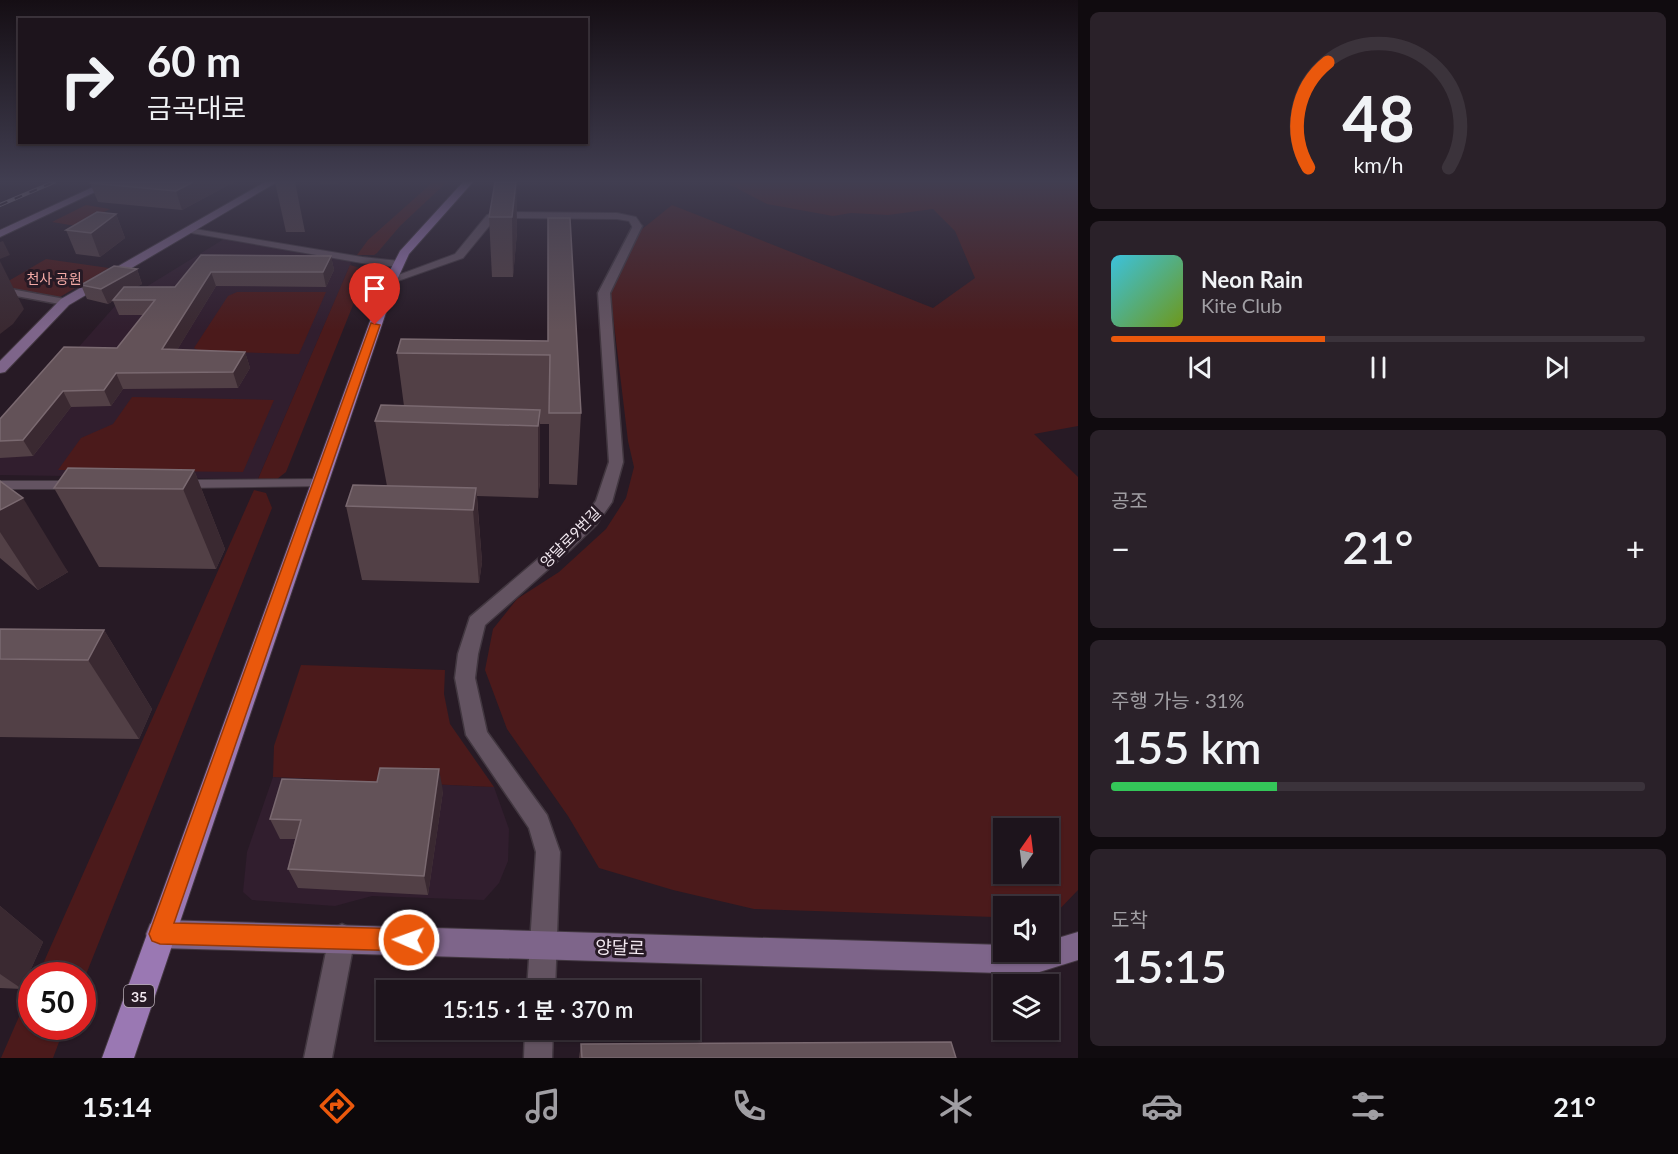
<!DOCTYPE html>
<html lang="ko">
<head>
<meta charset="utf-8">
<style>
  body { margin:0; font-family:Lato,"Noto Sans KR",sans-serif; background:#2a2129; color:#f1f3f6; height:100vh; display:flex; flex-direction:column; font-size:22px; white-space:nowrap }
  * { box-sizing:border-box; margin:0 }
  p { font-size:20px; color:#a09ea3 }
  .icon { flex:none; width:33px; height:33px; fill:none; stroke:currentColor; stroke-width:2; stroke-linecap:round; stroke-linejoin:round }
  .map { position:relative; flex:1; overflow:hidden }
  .drawer { display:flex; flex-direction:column; gap:12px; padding:12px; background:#100b0f; width:600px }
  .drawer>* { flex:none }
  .banner { position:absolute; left:18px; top:18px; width:570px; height:126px; border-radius:0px; box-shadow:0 2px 4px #0004,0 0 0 2px #3b333b; background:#1d141c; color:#f1f3f6; overflow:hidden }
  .needle { width:39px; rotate:14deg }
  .buttons { position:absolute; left:993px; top:818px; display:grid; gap:12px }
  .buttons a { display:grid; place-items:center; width:66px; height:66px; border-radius:0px; background:#1d141c; box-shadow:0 2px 4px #0004,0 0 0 2px #3b333b; font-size:30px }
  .speed { position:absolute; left:18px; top:962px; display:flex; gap:12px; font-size:30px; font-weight:700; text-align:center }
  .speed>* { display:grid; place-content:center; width:78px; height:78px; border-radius:50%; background:#1d141c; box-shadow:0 2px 4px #0004,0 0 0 2px #3b333b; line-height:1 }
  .speed .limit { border:9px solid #d22; background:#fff; color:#111 }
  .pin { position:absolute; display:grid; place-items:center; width:51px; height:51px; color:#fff; margin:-62px -26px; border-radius:50% 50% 50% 0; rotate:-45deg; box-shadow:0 0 6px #0007 }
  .pin .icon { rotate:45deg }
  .me { position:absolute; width:66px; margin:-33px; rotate:272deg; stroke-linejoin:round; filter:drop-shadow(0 0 4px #0008) }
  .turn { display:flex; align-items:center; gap:21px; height:126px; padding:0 30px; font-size:27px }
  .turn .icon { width:78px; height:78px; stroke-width:2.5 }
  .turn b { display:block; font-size:42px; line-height:51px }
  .big { font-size:45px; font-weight:600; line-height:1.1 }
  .drawer .tile { flex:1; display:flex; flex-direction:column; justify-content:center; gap:9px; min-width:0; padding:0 21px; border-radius:9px; background:#2a2129 }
  .drawer .dial { align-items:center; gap:0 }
  .dial svg { height:156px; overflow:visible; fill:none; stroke:#3b333b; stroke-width:7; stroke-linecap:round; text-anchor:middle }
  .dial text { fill:#f1f3f6; stroke:none }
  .song { display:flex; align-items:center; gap:18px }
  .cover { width:72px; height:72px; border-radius:9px; background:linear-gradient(135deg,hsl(190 70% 55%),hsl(80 70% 35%)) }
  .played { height:6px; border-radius:3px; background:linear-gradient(90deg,#ea580c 40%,#3b333b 40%) }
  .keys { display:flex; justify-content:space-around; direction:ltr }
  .heat { display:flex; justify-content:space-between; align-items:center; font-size:33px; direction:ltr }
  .charge { height:9px; border-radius:4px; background:linear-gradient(90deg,#34c759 31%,#3b333b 0) }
  .trip { position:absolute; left:376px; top:980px; width:324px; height:60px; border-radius:0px; background:#1d141c; box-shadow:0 2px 4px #0004,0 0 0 2px #3b333b; font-weight:600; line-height:60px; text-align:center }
  .menu { display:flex; height:96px; justify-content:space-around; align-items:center; background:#0c080b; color:#a09ea3 }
  .menu .icon { width:42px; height:42px }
  .menu .on { color:#ea580c }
  .menu b { font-size:27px; color:#f1f3f6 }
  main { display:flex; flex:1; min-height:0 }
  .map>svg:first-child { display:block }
</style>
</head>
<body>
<main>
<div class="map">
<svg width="1078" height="1058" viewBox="0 0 1078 1058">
  <rect width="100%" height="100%" fill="#271a25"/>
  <g fill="#311e2e">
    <polygon points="224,239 352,261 258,479 0,475 0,436 115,306"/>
    <polygon points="273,777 494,787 509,829 508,861 499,883 484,900 372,896 335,906 252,900 243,892 247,852"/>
  </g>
  <g fill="#4b1a1b" fill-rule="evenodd">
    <polygon points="433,182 447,182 400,226 377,253 374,255 357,255 368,240"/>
    <path d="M725 182H1078V426L1034 434 1078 477V890L1055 914H1049L1048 906H1004L1003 917H994L754 909 673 890 599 868 568 816 507 729 485 670 493 629 517 599 559 572 606 529 626 498 634 467 628 441 610 291 641 230 672 205 933 308 975 278 955 231 933 209 888 215 851 213 833 216 767 204ZM1004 828H1048V873H1004Z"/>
    <polygon points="86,205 110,209 76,226 52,222"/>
    <polygon points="46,259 109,268 60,297 0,286"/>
    <polygon points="350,265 367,270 286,472 277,479 258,479"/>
    <polygon points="237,292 326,292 299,354 200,351 194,348 228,296"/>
    <polygon points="132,397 274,400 243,472 58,470 81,438 113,424"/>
    <polygon points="254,490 266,493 272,508 83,982 82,975 38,975"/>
    <polygon points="301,665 445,670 444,694 450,724 494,787 273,777 274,746"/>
    <polygon points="31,989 32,1026 65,1026 53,1058 1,1058"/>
  </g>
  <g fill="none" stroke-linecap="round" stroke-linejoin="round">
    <defs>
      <g id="pedestrian">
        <polygon points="189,228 362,257 399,261 403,264 399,267 362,263 186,232 185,230"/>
        <polygon points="319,479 325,483 323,486 182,488 176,484 182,480"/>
        <polygon points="0,481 73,481 79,485 73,489 0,489"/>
      </g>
      <g id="minor">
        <polygon points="634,224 642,226 610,293 623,462 612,502 596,525 570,550 485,625 478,654 475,678 487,732 547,815 560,852 555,990 527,990 536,852 529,828 466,735 455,678 458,654 470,617 558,542 584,517 596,501 609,462 598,293"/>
        <polygon points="0,287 65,299 71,302 65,305 0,293"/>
        <polygon points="342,924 351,928 355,937 332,1058 304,1058 329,937 333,928"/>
        <polygon points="525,1029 553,1029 552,1058 524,1058"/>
      </g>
      <polygon id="tertiary" points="498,212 617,213 636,217 642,226 633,228 629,221 617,219 498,218 495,219 463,258 395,282 385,280 455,254 487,215"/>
      <g id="secondary">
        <polygon points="104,182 116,182 0,237 0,230"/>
        <polygon points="265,182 277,182 69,305 5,372 0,373 0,361 61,299"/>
        <polygon points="160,920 1004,945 1004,951 1048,951 1048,941 1078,932 1078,960 1033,974 160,948 150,944 146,934 150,924"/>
      </g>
      <polygon id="primary" points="463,182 473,182 409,254 397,280 134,1058 102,1058 385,280 400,251"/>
    </defs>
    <use href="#pedestrian" stroke="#423740" stroke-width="2"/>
    <use href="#minor" stroke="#423740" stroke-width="3"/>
    <use href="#tertiary" stroke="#423740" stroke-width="2"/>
    <use href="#secondary" stroke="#423740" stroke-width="2"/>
    <use href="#primary" stroke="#423740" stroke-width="2"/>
    <use href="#pedestrian" fill="#635361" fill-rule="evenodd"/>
    <use href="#minor" fill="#635361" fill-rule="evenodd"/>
    <use href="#tertiary" fill="#635361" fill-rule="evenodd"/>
    <use href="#secondary" fill="#7e658a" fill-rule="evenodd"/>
    <use href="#primary" fill="#9a78b3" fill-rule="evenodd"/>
    <defs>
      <polyline id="rail" points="0,205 54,182"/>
    </defs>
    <use href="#rail" stroke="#948992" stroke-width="4"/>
    <use href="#rail" stroke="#271a25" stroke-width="2" stroke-dasharray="8" stroke-linecap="butt"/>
  </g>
  <g fill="#524046">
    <polygon points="92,182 234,182 182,210 98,202 90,183"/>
    <polygon points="275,182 295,182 305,232 286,232"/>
    <polygon points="516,182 517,232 513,277 492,277 489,217"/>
    <polygon points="116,214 125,238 100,257 76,254 66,230"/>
    <polygon points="201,255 331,256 334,270 326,287 216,286 177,350 245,352 250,368 238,388 123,389 111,406 71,407 33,456 0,458 0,419 117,348 143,315 119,315 113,301 108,304 87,299 81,285 137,269 142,284 136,287 175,287"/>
    <polygon points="547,341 581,413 577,485 549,484 549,424 540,424 540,482 538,498 477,496 482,562 479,583 362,580 346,506 387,486 375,421 404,406 397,353"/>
    <polygon points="194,470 225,549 216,569 99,567 54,488"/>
    <polygon points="0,481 68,572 38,590 0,558"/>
    <polygon points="0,629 104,630 152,709 139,739 0,737"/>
    <polygon points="443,791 428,895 298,888 288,869 295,839 280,839 270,819"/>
    <polygon points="0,906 43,942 22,989 0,988"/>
    <polygon points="581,1044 956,1058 579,1058"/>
  </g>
  <g fill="#3a2931">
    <polygon points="193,182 234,182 182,210 176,191"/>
    <polygon points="320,182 338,182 339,184 321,185"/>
    <polygon points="516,182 517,232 513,277 512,217"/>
    <polygon points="116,214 125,238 100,257 91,233"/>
    <polygon points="3,241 10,255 0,259 0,242"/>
    <polygon points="331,256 334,270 326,287 323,272"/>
    <polygon points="0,261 24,309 13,324 0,334"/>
    <polygon points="137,269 142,284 115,300 113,300 113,301 108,304 101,289"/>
    <polygon points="211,272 216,286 168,365 162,349"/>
    <polygon points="245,352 250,368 238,388 233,372"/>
    <polygon points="116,373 123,389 111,406 104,390"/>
    <polygon points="63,391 71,407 33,456 23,440"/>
    <polygon points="540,410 540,482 538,498 538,426"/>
    <polygon points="194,470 225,549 216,569 183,489"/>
    <polygon points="476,488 482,562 479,583 473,510"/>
    <polygon points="23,498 68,572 38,590 0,532 0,510"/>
    <polygon points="104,630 152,709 139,739 88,660"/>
    <polygon points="439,769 443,791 428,895 424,876"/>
    <polygon points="0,906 43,942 22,989 0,974"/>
  </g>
  <g fill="#635258" stroke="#7a6970" stroke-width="1.5">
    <polygon points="92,182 193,182 176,191 90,183"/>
    <polygon points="495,182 516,182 512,217 489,217"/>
    <polygon points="97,212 116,214 91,233 66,230"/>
    <polygon points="548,218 570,218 581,413 549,413 550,355 397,353 401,339 548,341"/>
    <polygon points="201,255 331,256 323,272 211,272 162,349 245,352 233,372 116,373 104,390 63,391 23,440 0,441 0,419 64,347 117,348 155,300 113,300 124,287 175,287"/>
    <polygon points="114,266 137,269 101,289 81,285"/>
    <polygon points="381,405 540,410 538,426 375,421"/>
    <polygon points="68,468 194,470 183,489 54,488"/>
    <polygon points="0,481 23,498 0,510"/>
    <polygon points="353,485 476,488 473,510 346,506"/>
    <polygon points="0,629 104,630 88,660 0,659"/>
    <polygon points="380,768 439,769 424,876 288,869 301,820 270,819 282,779 377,782"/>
    <polygon points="951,1042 956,1058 582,1058 581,1044"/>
  </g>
  <linearGradient id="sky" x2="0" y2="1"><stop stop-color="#150e14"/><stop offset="0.55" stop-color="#413e51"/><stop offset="1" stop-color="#413e51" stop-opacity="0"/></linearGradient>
  <rect width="1078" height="330" fill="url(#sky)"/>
  <polygon fill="#ea580c" stroke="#983908" stroke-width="1.5" points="371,323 380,325 174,923 409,929 417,932 420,940 417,947 409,951 160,944 152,941 149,934"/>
  <g text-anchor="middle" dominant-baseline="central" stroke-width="6" stroke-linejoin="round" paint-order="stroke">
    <g font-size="14" fill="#f4aaa6" stroke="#271a25">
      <text x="54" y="278">천사 공원</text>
    </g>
    <rect fill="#271a25" stroke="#b5aab3" stroke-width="1.5" x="124" y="985" width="30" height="22" rx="4.5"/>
    <g font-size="14" font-weight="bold" fill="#f2e8f0">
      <text x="139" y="996">35</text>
    </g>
    <g font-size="15" fill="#f2e8f0" stroke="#271a25">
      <text transform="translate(570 537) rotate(-45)">양달로9번길</text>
    </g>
    <g font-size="18" fill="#f2e8f0" stroke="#271a25">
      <text transform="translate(620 947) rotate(2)">양달로</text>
    </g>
  </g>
</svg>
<div class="buttons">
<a><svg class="needle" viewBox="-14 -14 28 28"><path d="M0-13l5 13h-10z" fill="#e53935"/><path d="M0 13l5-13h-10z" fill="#a09ea3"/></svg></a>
<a><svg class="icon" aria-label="sound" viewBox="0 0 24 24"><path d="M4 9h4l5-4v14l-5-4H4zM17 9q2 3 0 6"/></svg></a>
<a><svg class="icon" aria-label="layers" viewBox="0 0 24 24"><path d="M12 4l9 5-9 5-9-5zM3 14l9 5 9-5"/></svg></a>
</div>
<div class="speed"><div class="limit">50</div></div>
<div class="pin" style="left:375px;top:325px;background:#d93025"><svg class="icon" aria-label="arrive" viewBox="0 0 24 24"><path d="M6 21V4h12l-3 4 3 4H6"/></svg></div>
<svg class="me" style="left:409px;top:940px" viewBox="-20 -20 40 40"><circle r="17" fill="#ea580c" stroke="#fff" stroke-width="3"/><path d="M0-11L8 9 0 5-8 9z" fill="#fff"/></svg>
<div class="trip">15:15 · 1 분 · 370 m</div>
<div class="banner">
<div class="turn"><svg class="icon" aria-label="right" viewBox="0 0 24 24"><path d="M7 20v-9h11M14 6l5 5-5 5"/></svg><div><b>60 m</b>금곡대로</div></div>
</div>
</div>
<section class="drawer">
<div class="tile dial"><svg viewBox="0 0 100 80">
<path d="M14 69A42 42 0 1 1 86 69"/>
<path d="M14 69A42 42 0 0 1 24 15" stroke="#ea580c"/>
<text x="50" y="56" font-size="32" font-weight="700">48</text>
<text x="50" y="72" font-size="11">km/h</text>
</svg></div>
<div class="tile">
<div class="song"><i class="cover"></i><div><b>Neon Rain</b><p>Kite Club</p></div></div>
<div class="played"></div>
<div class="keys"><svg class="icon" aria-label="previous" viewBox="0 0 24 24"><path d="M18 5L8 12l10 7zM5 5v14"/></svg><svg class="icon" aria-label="pause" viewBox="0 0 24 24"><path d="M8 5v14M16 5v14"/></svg><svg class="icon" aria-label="next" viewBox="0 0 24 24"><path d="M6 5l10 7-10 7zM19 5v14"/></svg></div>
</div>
<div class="tile"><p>공조</p>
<div class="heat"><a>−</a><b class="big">21°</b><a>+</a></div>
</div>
<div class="tile"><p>주행 가능 · 31%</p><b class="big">155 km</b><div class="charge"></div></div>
<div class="tile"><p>도착</p><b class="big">15:15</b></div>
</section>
</main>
<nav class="menu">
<b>15:14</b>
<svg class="icon on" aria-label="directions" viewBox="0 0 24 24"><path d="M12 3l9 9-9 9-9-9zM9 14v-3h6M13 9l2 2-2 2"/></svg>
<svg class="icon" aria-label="music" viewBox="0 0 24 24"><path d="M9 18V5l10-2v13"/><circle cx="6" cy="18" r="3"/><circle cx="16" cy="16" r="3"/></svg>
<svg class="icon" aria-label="phone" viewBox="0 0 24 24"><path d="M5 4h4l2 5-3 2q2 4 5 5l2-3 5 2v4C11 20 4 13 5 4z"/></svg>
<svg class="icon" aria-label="climate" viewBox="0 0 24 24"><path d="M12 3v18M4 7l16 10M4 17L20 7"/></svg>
<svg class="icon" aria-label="car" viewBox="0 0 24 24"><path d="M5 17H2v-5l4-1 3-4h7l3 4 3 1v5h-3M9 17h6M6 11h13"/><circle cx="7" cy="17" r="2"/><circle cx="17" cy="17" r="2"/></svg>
<svg class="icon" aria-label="filters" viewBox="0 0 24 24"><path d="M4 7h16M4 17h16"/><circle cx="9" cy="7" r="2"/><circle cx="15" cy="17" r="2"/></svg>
<b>21°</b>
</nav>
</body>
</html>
